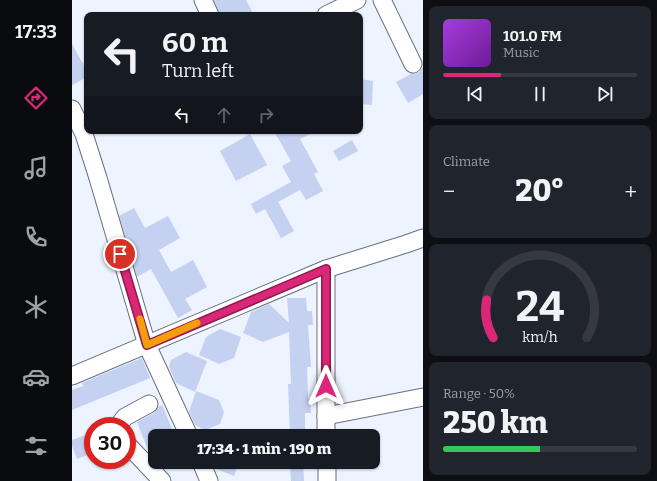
<!DOCTYPE html>
<html lang="en">
<head>
<meta charset="utf-8">
<style>
  body { margin:0; font-family:Bitter,serif; background:#20242c; color:#f1f3f6; height:100vh; display:flex; flex-direction:column; font-size:15px; white-space:nowrap }
  * { box-sizing:border-box; margin:0 }
  p { font-size:13px; color:#9ea1a6 }
  .icon { flex:none; width:22px; height:22px; fill:none; stroke:currentColor; stroke-width:2; stroke-linecap:round; stroke-linejoin:round }
  .map { position:relative; flex:1; overflow:hidden }
  .details { display:flex; flex-direction:column; gap:6px; padding:6px; background:#0d0f14; width:234px }
  .details>* { flex:none }
  .hud { position:absolute; left:12px; top:12px; width:279px; height:122px; border-radius:8px; box-shadow:0 1px 3px #0004; background:#171b24; color:#f1f3f6; overflow:hidden }
  .speed { position:absolute; left:12px; top:417px; display:flex; gap:8px; font-size:20px; font-weight:700; text-align:center }
  .speed>* { display:grid; place-content:center; width:52px; height:52px; border-radius:50%; background:#171b24; box-shadow:0 1px 3px #0004; line-height:1 }
  .speed .limit { border:6px solid #d22; background:#fff; color:#111 }
  .pin { position:absolute; display:grid; place-items:center; width:34px; height:34px; color:#fff; margin:-17px; border:2px solid #fff; border-radius:50%; box-shadow:0 1px 4px #0007 }
  .me { position:absolute; width:44px; margin:-22px; rotate:0deg; stroke-linejoin:round; filter:drop-shadow(0 0 3px #0008) }
  .turn { display:flex; align-items:center; gap:14px; height:84px; padding:0 12px; font-size:18px }
  .turn .icon { width:52px; height:52px; stroke-width:2.5 }
  .turn b { display:block; font-size:28px; line-height:34px }
  .lanes { display:flex; align-items:center; height:38px; padding:0 12px; background:#0003; justify-content:center; gap:20px; direction:ltr }
  .lanes .off { opacity:.35 }
  .big { font-size:30px; font-weight:800; line-height:1.1 }
  .details .tile { flex:1; display:flex; flex-direction:column; justify-content:center; gap:6px; min-width:0; padding:0 14px; border-radius:8px; background:#20242c }
  .details .dial { align-items:center; gap:0 }
  .dial svg { height:104px; overflow:visible; fill:none; stroke:#363941; stroke-width:7; stroke-linecap:round; text-anchor:middle }
  .dial text { fill:#f1f3f6; stroke:none }
  .song { display:flex; align-items:center; gap:12px }
  .cover { width:48px; height:48px; border-radius:6px; background:linear-gradient(135deg,hsl(280 70% 55%),hsl(280 70% 35%)) }
  .played { height:4px; border-radius:2px; background:linear-gradient(90deg,#db2777 30%,#363941 30%) }
  .keys { display:flex; justify-content:space-around; direction:ltr }
  .heat { display:flex; justify-content:space-between; align-items:center; font-size:22px; direction:ltr }
  .charge { height:6px; border-radius:3px; background:linear-gradient(90deg,#34c759 50%,#363941 0) }
  .trip { position:absolute; left:76px; top:429px; width:232px; height:40px; border-radius:8px; background:#171b24; box-shadow:0 1px 3px #0004; font-weight:800; line-height:40px; text-align:center }
  main { display:flex; flex:1; min-height:0 }
  .dock { display:flex; flex-direction:column; width:72px; justify-content:space-around; align-items:center; background:#090b0e; color:#9ea1a6 }
  .dock .icon { width:28px; height:28px }
  .dock .on { color:#db2777 }
  .dock b { font-size:18px; color:#f1f3f6 }
  .map>svg:first-child { display:block }
</style>
</head>
<body>
<main>
<nav class="dock">
<b>17:33</b>
<svg class="icon on" aria-label="directions" viewBox="0 0 24 24"><path d="M12 3l9 9-9 9-9-9zM9 14v-3h6M13 9l2 2-2 2"/></svg>
<svg class="icon" aria-label="music" viewBox="0 0 24 24"><path d="M9 18V5l10-2v13"/><circle cx="6" cy="18" r="3"/><circle cx="16" cy="16" r="3"/></svg>
<svg class="icon" aria-label="phone" viewBox="0 0 24 24"><path d="M5 4h4l2 5-3 2q2 4 5 5l2-3 5 2v4C11 20 4 13 5 4z"/></svg>
<svg class="icon" aria-label="climate" viewBox="0 0 24 24"><path d="M12 3v18M4 7l16 10M4 17L20 7"/></svg>
<svg class="icon" aria-label="car" viewBox="0 0 24 24"><path d="M5 17H2v-5l4-1 3-4h7l3 4 3 1v5h-3M9 17h6M6 11h13"/><circle cx="7" cy="17" r="2"/><circle cx="17" cy="17" r="2"/></svg>
<svg class="icon" aria-label="filters" viewBox="0 0 24 24"><path d="M4 7h16M4 17h16"/><circle cx="9" cy="7" r="2"/><circle cx="15" cy="17" r="2"/></svg>
</nav>
<div class="map">
<svg width="351" height="481" viewBox="0 0 351 481">
  <rect width="100%" height="100%" fill="#edf3ff"/>
  <g fill="#c4d1f0">
    <polygon points="142,0 174,0 182,15 148,15"/>
    <polygon points="0,44 15,71 15,77 0,85"/>
    <polygon points="351,67 351,94 336,103 324,82 339,74 346,73"/>
    <polygon points="288,79 301,81 300,105 288,104"/>
    <polygon points="202,131 244,131 228,139 246,172 242,174 251,191 234,200 228,190 206,202 222,231 209,238 193,209 184,214 179,204 219,182 210,166 219,161"/>
    <polygon points="178,134 195,165 164,181 148,151"/>
    <polygon points="280,140 286,151 267,161 261,151"/>
    <polygon points="62,208 73,228 96,216 108,238 87,250 99,272 121,260 135,287 113,299 120,310 106,318 79,269 65,277 60,260 65,257 53,236 47,216"/>
    <polygon points="215,298 234,298 235,311 240,311 241,325 236,325 239,367 235,367 236,399 238,399 239,413 233,413 233,436 218,436 216,384 219,384 217,332 191,342 171,333 179,312 197,304 217,323"/>
    <polygon points="148,329 169,337 162,358 147,364 127,355 134,337"/>
    <polygon points="114,352 135,361 123,392 104,383 97,367 99,360"/>
    <polygon points="70,358 78,378 0,410 0,390 11,386 10,383"/>
    <polygon points="124,391 147,400 152,412 148,424 133,430 123,425 117,412"/>
    <polygon points="90,405 103,436 83,436 83,459 77,453 65,422 82,413 86,407"/>
    <polygon points="21,432 21,453 5,459 0,446 0,440"/>
    <polygon points="140,462 167,462 162,476 142,468"/>
    <polygon points="218,462 231,462 232,481 219,481"/>
  </g>
  <g fill="none" stroke-linecap="round" stroke-linejoin="round">
    <defs>
      <g id="minor">
        <polyline points="131,0 138,15"/>
        <polyline points="310,0 341,64"/>
        <polyline points="254,15 285,0"/>
        <polyline points="0,109 12,134 26,178 75,345 117,436"/>
        <polyline points="254,269 254,436"/>
        <polyline points="0,376 254,269 334,244 351,238"/>
        <polyline points="254,416 351,397"/>
        <polyline points="46,426 53,417 77,404"/>
        <polyline points="55,444 90,481"/>
        <polyline points="129,462 137,481"/>
        <polyline points="255,462 255,481"/>
      </g>
    </defs>
    <use href="#minor" stroke="#686f81" stroke-width="19"/>
    <use href="#minor" stroke="#fff" stroke-width="17"/>
  </g>
  <g fill="none" stroke-linecap="round" stroke-linejoin="round">
    <defs>
      <polyline id="route" points="48,254 75,345 254,269 254,386"/>
    </defs>
    <use href="#route" stroke="#8e194d" stroke-width="10"/>
    <use href="#route" stroke="#db2777" stroke-width="7"/>
    <polyline stroke="#f59e0b" stroke-width="7" points="68,319 75,345 125,323"/>
  </g>
</svg>
<div class="speed"><div class="limit">30</div></div>
<div class="pin" style="left:48px;top:254px;background:#d93025"><svg class="icon" aria-label="arrive" viewBox="0 0 24 24"><path d="M6 21V4h12l-3 4 3 4H6"/></svg></div>
<svg class="me" style="left:254px;top:386px" viewBox="-20 -20 40 40"><path d="M0-17L14 15 0 8-14 15z" fill="#db2777" stroke="#fff" stroke-width="4"/></svg>
<div class="trip">17:34 · 1 min · 190 m</div>
<div class="hud">
<div class="turn"><svg class="icon" aria-label="left" viewBox="0 0 24 24"><path d="M17 20v-9H6M10 6l-5 5 5 5"/></svg><div><b>60 m</b>Turn left</div></div>
<div class="lanes"><svg class="icon" aria-label="left" viewBox="0 0 24 24"><path d="M17 20v-9H6M10 6l-5 5 5 5"/></svg><svg class="icon off" aria-label="ahead" viewBox="0 0 24 24"><path d="M12 20V5M6 11l6-6 6 6"/></svg><svg class="icon off" aria-label="right" viewBox="0 0 24 24"><path d="M7 20v-9h11M14 6l5 5-5 5"/></svg></div>
</div>
</div>
<section class="details">
<div class="tile">
<div class="song"><i class="cover"></i><div><b>101.0 FM</b><p>Music</p></div></div>
<div class="played"></div>
<div class="keys"><svg class="icon" aria-label="previous" viewBox="0 0 24 24"><path d="M18 5L8 12l10 7zM5 5v14"/></svg><svg class="icon" aria-label="pause" viewBox="0 0 24 24"><path d="M8 5v14M16 5v14"/></svg><svg class="icon" aria-label="next" viewBox="0 0 24 24"><path d="M6 5l10 7-10 7zM19 5v14"/></svg></div>
</div>
<div class="tile"><p>Climate</p>
<div class="heat"><a>−</a><b class="big">20°</b><a>+</a></div>
</div>
<div class="tile dial"><svg viewBox="0 0 100 80">
<path d="M14 69A42 42 0 1 1 86 69"/>
<path d="M14 69A42 42 0 0 1 9 40" stroke="#db2777"/>
<text x="50" y="56" font-size="32" font-weight="700">24</text>
<text x="50" y="72" font-size="11">km/h</text>
</svg></div>
<div class="tile"><p>Range · 50%</p><b class="big">250 km</b><div class="charge"></div></div>
</section>
</main>
</body>
</html>
